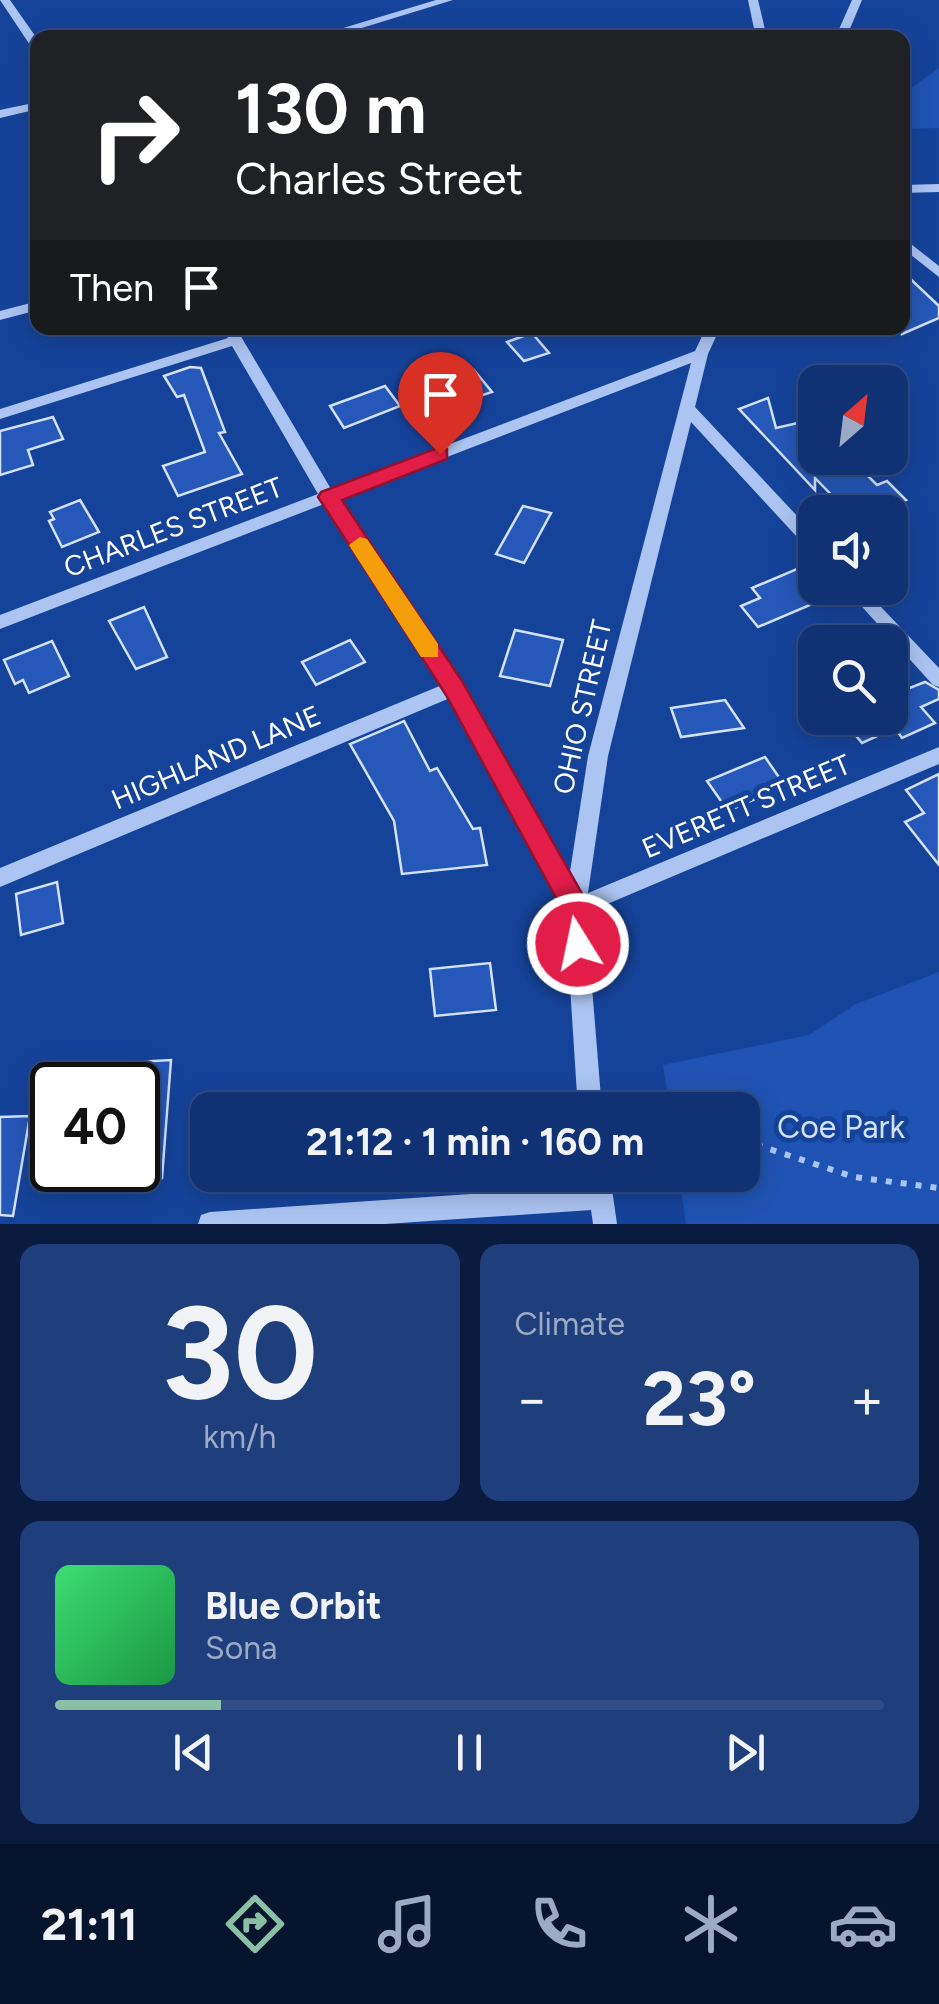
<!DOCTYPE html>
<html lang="en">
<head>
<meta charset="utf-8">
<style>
  body { margin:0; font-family:Figtree,sans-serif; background:#1e3e7c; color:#f1f3f6; height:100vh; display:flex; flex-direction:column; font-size:38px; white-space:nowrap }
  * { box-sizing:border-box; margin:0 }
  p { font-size:32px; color:#9caac5 }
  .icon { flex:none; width:55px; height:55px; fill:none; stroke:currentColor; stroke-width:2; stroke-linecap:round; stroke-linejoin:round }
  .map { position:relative; height:1224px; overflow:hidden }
  .drawer { display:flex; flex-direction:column; gap:20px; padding:20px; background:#091c40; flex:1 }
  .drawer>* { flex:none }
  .hud { position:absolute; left:30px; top:30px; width:880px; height:305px; border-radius:20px; box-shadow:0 5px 25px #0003,0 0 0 2px #304d86; background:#202124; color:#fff; overflow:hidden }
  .needle { width:65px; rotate:28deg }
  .fabs { position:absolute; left:798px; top:365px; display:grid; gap:20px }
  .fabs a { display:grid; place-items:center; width:110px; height:110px; border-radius:20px; background:#103274; box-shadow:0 5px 25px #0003,0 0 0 2px #304d86; font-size:50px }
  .speed { position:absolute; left:30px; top:1062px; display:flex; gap:20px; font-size:50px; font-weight:700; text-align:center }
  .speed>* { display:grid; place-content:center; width:130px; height:130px; border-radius:50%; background:#103274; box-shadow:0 5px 25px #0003,0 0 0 2px #304d86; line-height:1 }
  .speed .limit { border:5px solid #111; border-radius:15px; background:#fff; color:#111 }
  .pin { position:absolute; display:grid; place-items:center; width:85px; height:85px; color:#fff; margin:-102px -42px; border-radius:50% 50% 50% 0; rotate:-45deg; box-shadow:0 0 10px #0007 }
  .pin .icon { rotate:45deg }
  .me { position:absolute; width:110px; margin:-55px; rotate:350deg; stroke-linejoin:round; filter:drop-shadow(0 0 8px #0008) }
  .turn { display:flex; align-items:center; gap:35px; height:210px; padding:0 40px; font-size:45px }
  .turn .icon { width:130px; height:130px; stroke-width:2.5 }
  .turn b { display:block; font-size:70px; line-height:85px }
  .then { display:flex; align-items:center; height:95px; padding:0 40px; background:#0003; gap:20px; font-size:38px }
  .big { font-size:75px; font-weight:700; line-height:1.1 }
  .drawer .tile { flex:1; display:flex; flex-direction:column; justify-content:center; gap:15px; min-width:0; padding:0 35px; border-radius:20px; background:#1e3e7c }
  .drawer .dial { align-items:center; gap:0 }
  .dial b { font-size:130px; line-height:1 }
  .song { display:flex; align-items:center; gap:30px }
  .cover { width:120px; height:120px; border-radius:15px; background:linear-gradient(135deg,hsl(140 70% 55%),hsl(140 70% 35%)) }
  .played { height:10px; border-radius:5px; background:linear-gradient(90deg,#8abfa5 20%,#304d86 20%) }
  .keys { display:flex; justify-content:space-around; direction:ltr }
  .heat { display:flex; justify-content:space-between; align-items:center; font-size:55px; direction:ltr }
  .drawer .tiles { flex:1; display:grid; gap:20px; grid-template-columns:1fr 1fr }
  .tile:last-child { grid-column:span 2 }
  .trip { position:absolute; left:190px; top:1092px; width:570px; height:100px; border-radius:20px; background:#103274; box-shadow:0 5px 25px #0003,0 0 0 2px #304d86; font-weight:700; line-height:100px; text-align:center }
  .tab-bar { display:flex; height:160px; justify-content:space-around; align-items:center; background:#06142e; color:#9caac5 }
  .tab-bar .icon { width:70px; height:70px }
  .tab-bar .current { color:#8abfa5 }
  .tab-bar b { font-size:45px; color:#f1f3f6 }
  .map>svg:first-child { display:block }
</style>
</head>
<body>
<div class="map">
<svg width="939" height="1224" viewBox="0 0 939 1224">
  <rect width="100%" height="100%" fill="#16439a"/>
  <g fill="#1f53b3">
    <polygon points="939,68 939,128 903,129 903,94"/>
    <polygon points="939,972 939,1224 686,1224 679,1175 742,1175 742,1110 670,1110 663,1065 809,1035 856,1004"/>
  </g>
  <g fill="#2558b8" stroke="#d3e1fc" stroke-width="2.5">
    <polygon points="902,271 939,306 939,318 902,334"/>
    <polygon points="532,333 549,353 524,361 507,342"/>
    <polygon points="190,367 201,368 225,432 219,433 242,474 178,496 163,466 205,452 184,395 177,397 164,376"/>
    <polygon points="474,370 492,392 465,401 448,379"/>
    <polygon points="385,386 400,406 344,428 330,406"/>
    <polygon points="768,398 776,428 815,419 815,458 850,458 877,485 887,481 906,500 875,512 848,512 815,478 815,490 739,409"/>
    <polygon points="53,417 63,439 28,450 33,465 0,475 0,431"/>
    <polygon points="80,500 99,532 62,547 49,521 54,519 50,512"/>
    <polygon points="523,506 551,513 524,563 496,554"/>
    <polygon points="797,569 824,599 758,627 741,606 760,598 752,588"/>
    <polygon points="144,607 167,657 136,669 109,621"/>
    <polygon points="515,630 563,640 550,686 500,676"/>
    <polygon points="350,640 365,662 316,685 302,662"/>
    <polygon points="52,641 69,676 29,693 23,680 15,684 4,660"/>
    <polygon points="890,669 907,689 925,682 939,690 939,699 921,707 935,723 902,738 895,728 862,743 841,718 890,718"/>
    <polygon points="725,700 744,728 681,737 671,708"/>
    <polygon points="404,721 430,771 437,768 473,829 480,828 487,865 402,874 394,821 350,744"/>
    <polygon points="765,757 785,786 728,811 707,781"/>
    <polygon points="939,774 939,865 905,822 924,813 906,790"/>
    <polygon points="57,882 63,923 21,935 16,894"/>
    <polygon points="490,963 496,1010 435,1016 430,969"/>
    <polygon points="171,1060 162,1178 138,1180 138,1085 115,1085 118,1063"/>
    <polygon points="30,1116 13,1216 0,1215 0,1117"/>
  </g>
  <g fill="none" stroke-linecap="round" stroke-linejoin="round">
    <g stroke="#abc4f2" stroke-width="6" stroke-dasharray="6 9" stroke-linecap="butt">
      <polyline points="615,1097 677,1110"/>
      <polyline points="742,1140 854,1177 939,1188"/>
    </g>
    <g fill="#abc4f2" fill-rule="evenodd">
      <polygon points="0,0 10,0 38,40 38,52 34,51"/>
      <polygon points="436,0 453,0 329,38 310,38"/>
      <polygon points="748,0 758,0 767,38 756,38"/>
      <polygon points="852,0 862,0 846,38 835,38"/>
      <polygon points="38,102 38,109 0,118 0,110"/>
      <polygon points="939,184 939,192 902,193 902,185"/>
      <polygon points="902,237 939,266 939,277 902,248"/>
      <polygon points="38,301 38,310 0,320 0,311"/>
      <path d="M222 328H236L331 489 695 351 706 328H720L708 354 695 407 815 535V552L809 550 691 422 608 756 588 893 939 747V764L586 913 602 1110H578L565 909 450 698 0 887V868L442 685 324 504 0 629V615L318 494 232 346 0 419V409L228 338ZM691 363 588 756 569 878 460 683 338 499Z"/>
      <polygon points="845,588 863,588 939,668 939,687 933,685"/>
      <polygon points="586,1175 610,1175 617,1224 593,1224 591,1210 385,1224 198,1224 201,1215 210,1212 588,1186"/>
    </g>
  </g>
  <polygon fill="#e11d48" stroke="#92132f" stroke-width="2.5" points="440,447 447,449 447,459 342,500 462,681 585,899 592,944 588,953 578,957 568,953 562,909 446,695 318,497 321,492"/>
  <polygon fill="#f59e0b" points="360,537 367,539 438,644 438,657 421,657 352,550 349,545"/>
  <g text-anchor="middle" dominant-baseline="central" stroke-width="10" stroke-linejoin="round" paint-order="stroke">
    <g font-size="28" fill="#fff" stroke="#16439a">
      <text transform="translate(173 527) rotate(-21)">CHARLES STREET</text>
      <text transform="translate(582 707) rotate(-77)">OHIO STREET</text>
      <text transform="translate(216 757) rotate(-23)">HIGHLAND LANE</text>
      <text transform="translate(746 806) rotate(-23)">EVERETT STREET</text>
    </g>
    <g font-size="32" fill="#d3e1fc" stroke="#16439a">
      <text x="841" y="1127">Coe Park</text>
    </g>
  </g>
</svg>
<div class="fabs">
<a><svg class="needle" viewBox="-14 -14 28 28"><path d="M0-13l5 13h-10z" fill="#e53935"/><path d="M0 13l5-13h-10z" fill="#9caac5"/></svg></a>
<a><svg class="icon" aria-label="sound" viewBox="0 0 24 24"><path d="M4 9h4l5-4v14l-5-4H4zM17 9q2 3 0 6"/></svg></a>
<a><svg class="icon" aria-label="search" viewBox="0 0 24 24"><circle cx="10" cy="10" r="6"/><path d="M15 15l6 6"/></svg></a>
</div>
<div class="speed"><div class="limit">40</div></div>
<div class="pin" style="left:440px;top:454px;background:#d93025"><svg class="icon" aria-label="arrive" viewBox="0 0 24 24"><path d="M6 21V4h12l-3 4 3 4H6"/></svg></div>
<svg class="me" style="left:578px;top:944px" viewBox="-20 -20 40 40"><circle r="17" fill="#e11d48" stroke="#fff" stroke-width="3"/><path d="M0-11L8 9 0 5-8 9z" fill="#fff"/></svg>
<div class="trip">21:12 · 1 min · 160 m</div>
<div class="hud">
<div class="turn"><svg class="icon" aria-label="right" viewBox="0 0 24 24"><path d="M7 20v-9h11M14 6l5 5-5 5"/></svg><div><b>130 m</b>Charles Street</div></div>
<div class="then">Then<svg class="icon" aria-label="arrive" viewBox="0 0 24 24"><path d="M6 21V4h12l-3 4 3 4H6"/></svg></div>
</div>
</div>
<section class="drawer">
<div class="tiles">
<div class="tile dial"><b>30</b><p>km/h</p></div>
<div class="tile"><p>Climate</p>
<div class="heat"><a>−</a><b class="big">23°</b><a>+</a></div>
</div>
<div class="tile">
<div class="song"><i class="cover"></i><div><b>Blue Orbit</b><p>Sona</p></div></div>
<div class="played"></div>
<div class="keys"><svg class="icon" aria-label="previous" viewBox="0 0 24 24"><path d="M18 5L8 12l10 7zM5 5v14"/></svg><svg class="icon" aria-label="pause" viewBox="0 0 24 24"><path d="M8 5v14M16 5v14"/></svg><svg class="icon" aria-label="next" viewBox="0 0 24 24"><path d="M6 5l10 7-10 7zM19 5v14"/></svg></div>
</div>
</div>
</section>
<nav class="tab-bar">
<b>21:11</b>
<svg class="icon current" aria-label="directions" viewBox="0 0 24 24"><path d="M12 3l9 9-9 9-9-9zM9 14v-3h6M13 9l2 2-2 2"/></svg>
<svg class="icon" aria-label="music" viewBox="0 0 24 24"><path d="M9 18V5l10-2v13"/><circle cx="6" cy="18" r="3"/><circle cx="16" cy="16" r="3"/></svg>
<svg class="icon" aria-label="phone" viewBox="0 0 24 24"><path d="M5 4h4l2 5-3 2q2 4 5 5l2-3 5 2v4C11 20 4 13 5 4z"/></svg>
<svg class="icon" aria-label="climate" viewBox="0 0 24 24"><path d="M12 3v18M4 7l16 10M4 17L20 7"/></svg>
<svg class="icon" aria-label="car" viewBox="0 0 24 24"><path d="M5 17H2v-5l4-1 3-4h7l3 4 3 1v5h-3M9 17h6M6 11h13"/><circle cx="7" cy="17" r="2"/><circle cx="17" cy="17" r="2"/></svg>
</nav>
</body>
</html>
